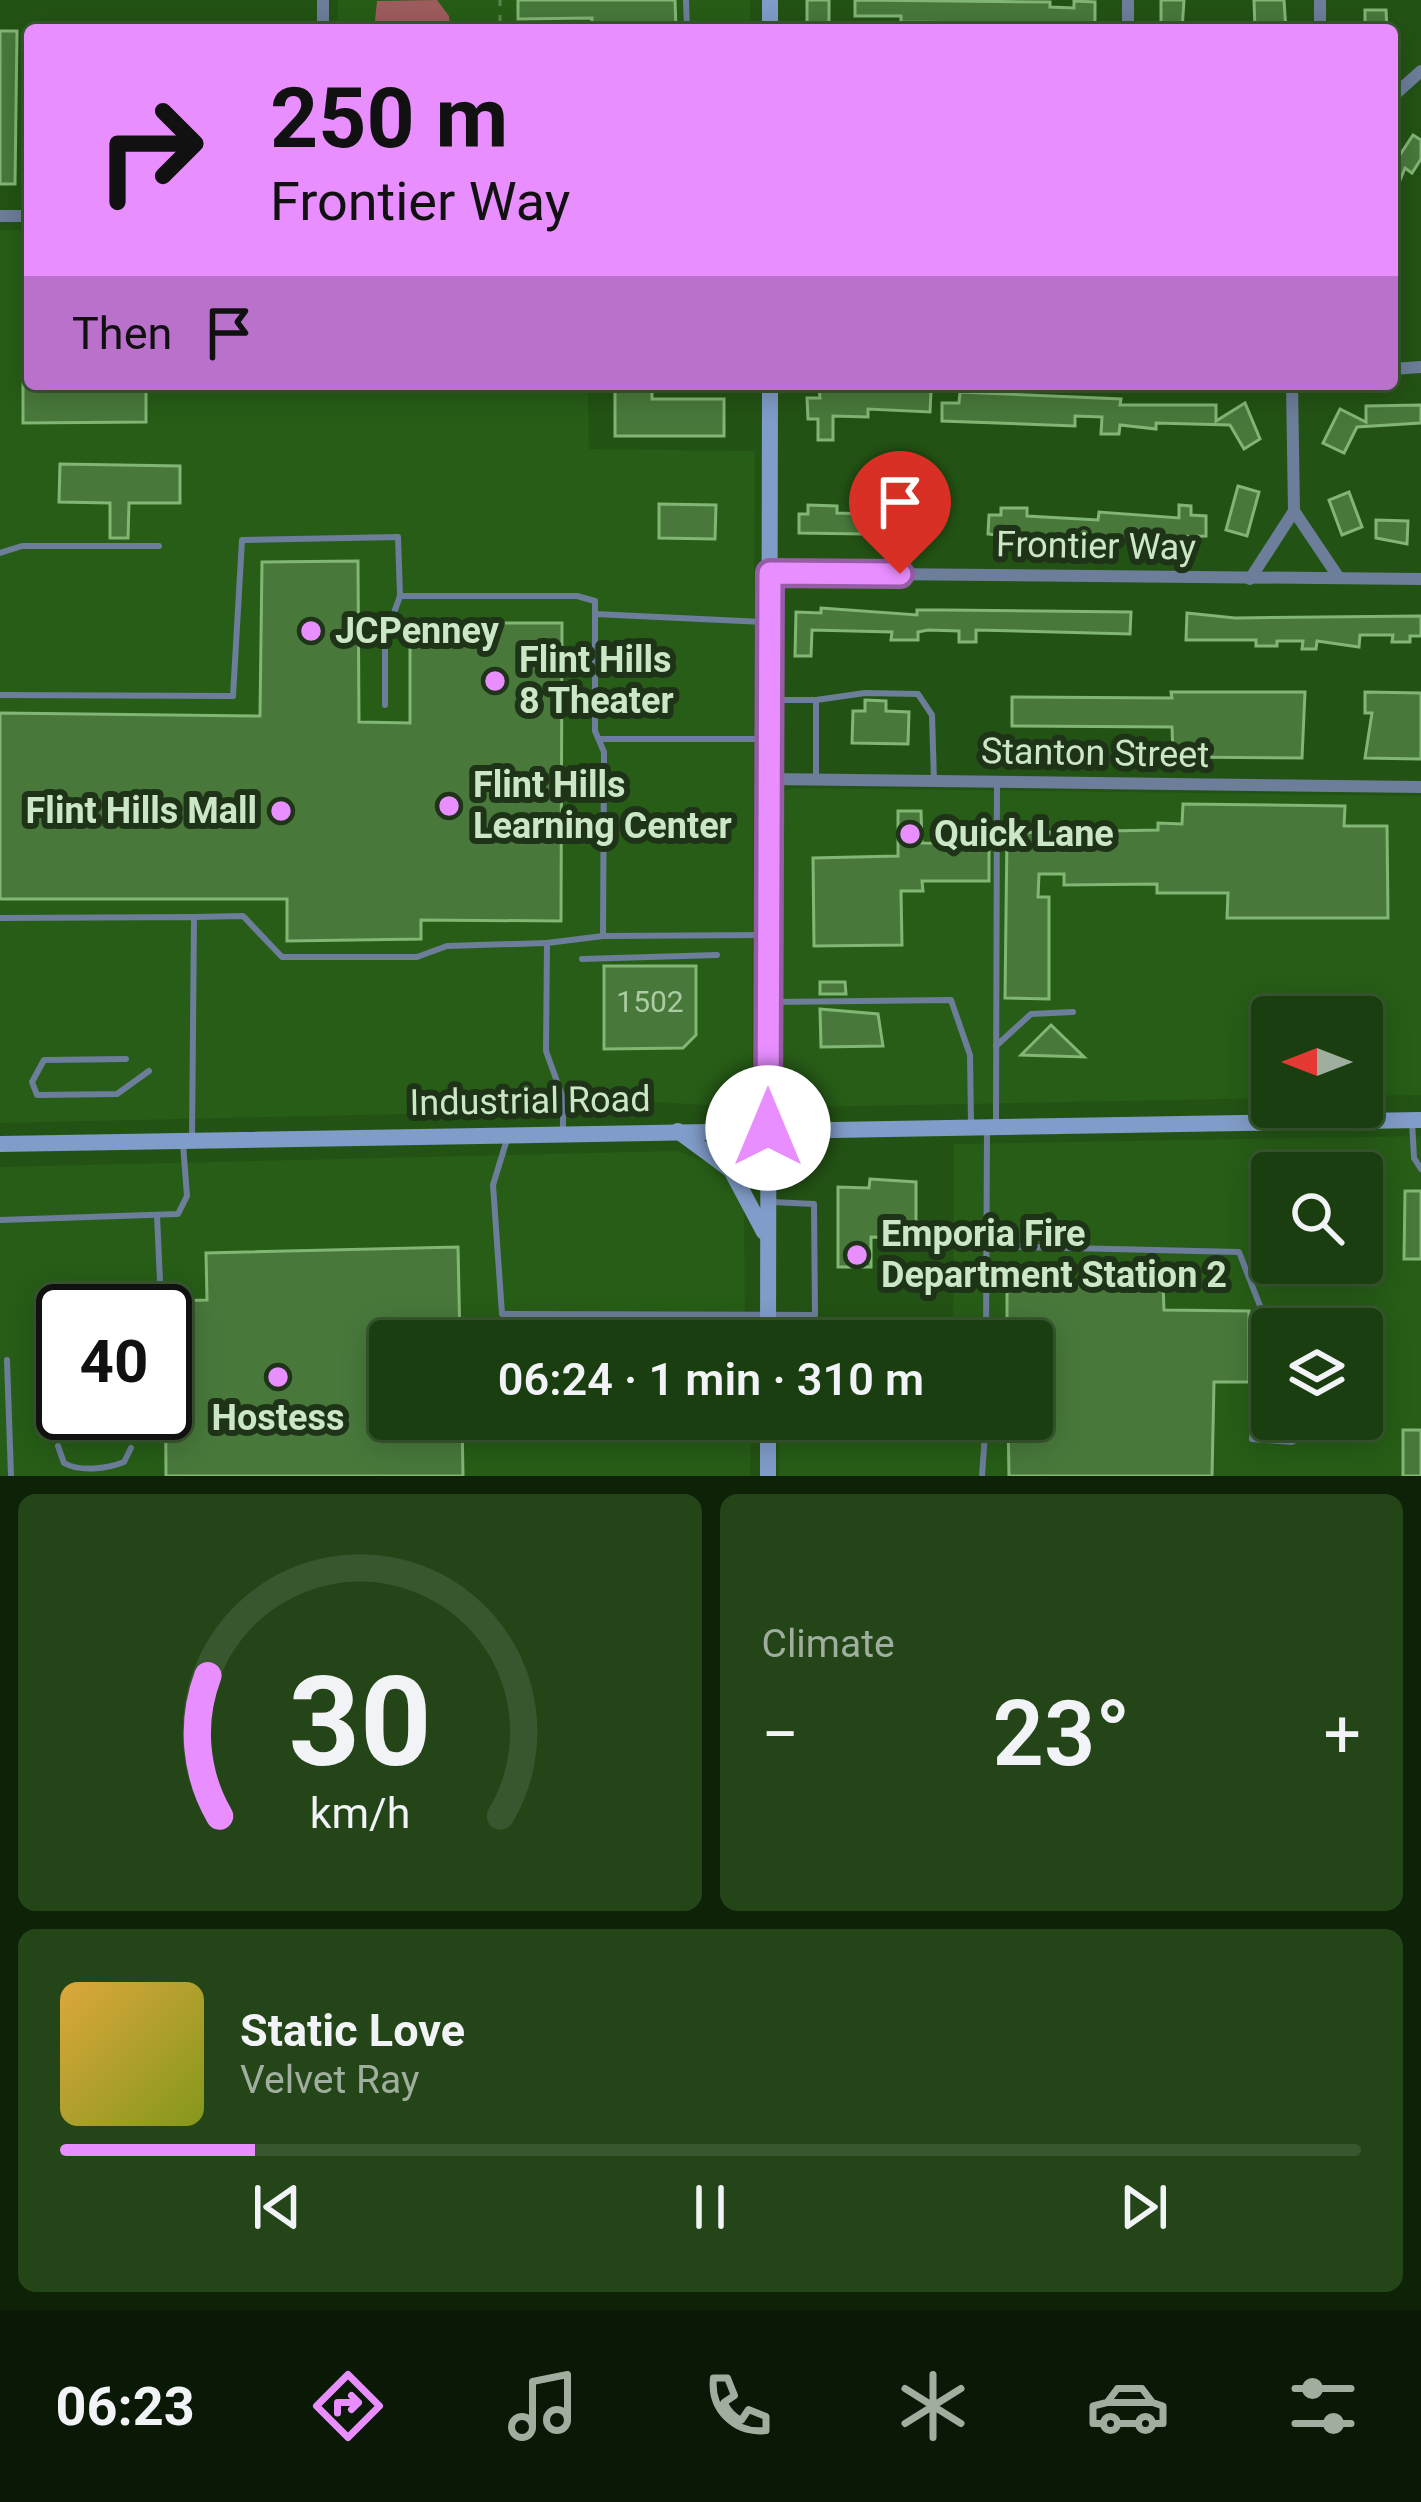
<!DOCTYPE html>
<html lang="en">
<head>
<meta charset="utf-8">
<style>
  body { margin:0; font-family:Roboto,sans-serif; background:#234518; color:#f1f3f6; height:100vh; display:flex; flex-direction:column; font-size:45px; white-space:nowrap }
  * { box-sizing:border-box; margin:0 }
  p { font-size:39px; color:#9fae9e }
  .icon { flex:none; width:66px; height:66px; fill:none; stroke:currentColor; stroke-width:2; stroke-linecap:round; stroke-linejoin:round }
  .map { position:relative; height:1476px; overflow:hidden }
  .drawer { display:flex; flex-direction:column; gap:18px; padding:18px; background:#0e2208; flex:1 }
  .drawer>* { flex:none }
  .hud { position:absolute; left:24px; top:24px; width:1374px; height:366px; border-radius:12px; box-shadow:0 6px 30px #0003,0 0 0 3px #38572f; background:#e88eff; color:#111; overflow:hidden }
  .needle { width:78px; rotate:270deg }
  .controls { position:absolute; left:1251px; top:996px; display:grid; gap:24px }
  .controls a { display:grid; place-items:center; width:132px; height:132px; border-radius:12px; background:#1a3e0f; box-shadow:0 6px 30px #0003,0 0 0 3px #38572f; font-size:60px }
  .speed { position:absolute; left:36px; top:1284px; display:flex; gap:24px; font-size:60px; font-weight:700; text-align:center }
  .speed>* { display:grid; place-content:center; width:156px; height:156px; border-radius:50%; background:#1a3e0f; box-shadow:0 6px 30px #0003,0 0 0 3px #38572f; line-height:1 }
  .speed .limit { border:6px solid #111; border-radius:18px; background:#fff; color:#111 }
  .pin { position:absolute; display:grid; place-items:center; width:102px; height:102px; color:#fff; margin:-123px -51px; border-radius:50% 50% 50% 0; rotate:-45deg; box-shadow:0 0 12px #0007 }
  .pin .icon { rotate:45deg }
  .me { position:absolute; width:132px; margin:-66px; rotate:0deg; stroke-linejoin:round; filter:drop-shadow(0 0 9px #0008) }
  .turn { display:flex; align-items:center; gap:42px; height:252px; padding:0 48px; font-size:54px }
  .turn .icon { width:156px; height:156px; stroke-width:2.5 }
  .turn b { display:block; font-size:84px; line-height:102px }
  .then { display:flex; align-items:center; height:114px; padding:0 48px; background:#0003; gap:24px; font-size:45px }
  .big { font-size:90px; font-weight:600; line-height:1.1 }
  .drawer .widget { flex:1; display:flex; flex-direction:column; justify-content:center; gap:18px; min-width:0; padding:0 42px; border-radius:18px; background:#234518 }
  .drawer .dial { align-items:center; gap:0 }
  .dial svg { height:312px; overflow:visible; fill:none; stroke:#38572f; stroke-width:7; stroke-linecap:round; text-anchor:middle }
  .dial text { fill:#f1f3f6; stroke:none }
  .song { display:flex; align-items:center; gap:36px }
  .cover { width:144px; height:144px; border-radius:18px; background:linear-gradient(135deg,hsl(40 70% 55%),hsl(70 70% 35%)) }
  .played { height:12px; border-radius:6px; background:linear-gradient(90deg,#e88eff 15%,#38572f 15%) }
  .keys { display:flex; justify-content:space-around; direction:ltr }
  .heat { display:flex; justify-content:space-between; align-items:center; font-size:66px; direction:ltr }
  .drawer .tiles { flex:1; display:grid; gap:18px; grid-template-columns:1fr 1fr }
  .widget:last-child { grid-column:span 2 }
  .trip { position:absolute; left:369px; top:1320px; width:684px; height:120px; border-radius:12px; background:#1a3e0f; box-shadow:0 6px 30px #0003,0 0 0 3px #38572f; font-weight:600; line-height:120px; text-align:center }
  .menu { display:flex; height:192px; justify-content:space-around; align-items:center; background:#0a1906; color:#9fae9e }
  .menu .icon { width:84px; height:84px }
  .menu .active { color:#e88eff }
  .menu b { font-size:54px; color:#f1f3f6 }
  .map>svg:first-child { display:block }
</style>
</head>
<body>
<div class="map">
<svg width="1421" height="1476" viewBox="0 0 1421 1476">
  <rect width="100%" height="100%" fill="#235314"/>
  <g fill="#275d17" fill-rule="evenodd">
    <polygon points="338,0 750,0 750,30 337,30"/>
    <polygon points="0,230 30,230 30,384 588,384 589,449 755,451 752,1084 746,1101 734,1107 658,1102 479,1106 403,1114 0,1123"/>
    <polygon points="794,788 1421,796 1421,1095 1362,1096 1362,1017 1272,1017 1272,1098 807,1107 786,1093 780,1072 779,802 784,791"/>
    <path d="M1421 1136V1476H779V1424L1032 1419V1341H953L954 1144ZM1272 1173H1362V1263H1272ZM1272 1329H1362V1419H1272Z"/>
    <path d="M676 1151 719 1166 744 1208 745 1341H390V1419H751L750 1476H0V1167ZM63 1311H165V1413H63Z"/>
  </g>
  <polygon fill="#9e5c5d" points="437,0 449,16 450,30 374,30 377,1"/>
  <g fill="#48793b" stroke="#82b675" stroke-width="3">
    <polygon points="518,0 675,0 676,30 592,30 592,18 518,19"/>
    <rect x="807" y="0" width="22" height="30"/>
    <polygon points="855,0 1050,2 1050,7 1074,8 1074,1 1095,2 1095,20 1090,30 1074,30 1074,24 901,22 901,16 855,16"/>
    <polygon points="1161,0 1184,0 1182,30 1161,30"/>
    <polygon points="1254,0 1284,0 1286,30 1255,30"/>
    <polygon points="1365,10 1386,10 1387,30 1365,30"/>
    <polygon points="0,31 17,31 15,184 0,184"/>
    <polygon points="1413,135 1421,140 1421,159 1412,173 1405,168 1392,200 1392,167"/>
    <polygon points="23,384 146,384 146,422 23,423"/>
    <polygon points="615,384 652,384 652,399 724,399 724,436 615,436"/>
    <polygon points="859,384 931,392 930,412 868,409 868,417 833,416 833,440 818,440 818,419 808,419 807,398 820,398 819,386 859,389"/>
    <polygon points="960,392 1121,399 1120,405 1216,405 1216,421 1245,403 1260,439 1244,449 1230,425 1156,423 1156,429 1120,425 1119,434 1101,434 1102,417 1075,416 1075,426 942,421 942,403 959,403"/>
    <polygon points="1421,405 1421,423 1357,427 1344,453 1323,443 1340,409 1366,422 1366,406"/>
    <polygon points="60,464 180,466 180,503 129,503 128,538 110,538 110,503 59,502"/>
    <polygon points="1238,486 1259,492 1247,536 1226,530"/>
    <polygon points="1349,492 1362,527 1342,535 1329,500"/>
    <polygon points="659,504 716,505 715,539 659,538"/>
    <polygon points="808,505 837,506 837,513 928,516 928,535 799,533 799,514 808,514"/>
    <polygon points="1179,505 1191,506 1191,515 1206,516 1206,536 1082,539 1026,534 1026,539 988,534 989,515 1001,515 1001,508 1027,508 1027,516 1098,520 1099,512 1179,518"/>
    <polygon points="1376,520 1408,521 1407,544 1376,538"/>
    <polygon points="358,561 359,722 410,723 410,642 468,643 469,623 562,623 561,921 421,920 421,939 287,941 287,899 0,899 0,713 260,716 262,562"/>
    <polygon points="821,608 917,615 917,610 944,610 1131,612 1130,634 976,630 976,642 959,642 959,631 928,630 918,632 918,640 891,640 892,632 812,630 811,656 795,656 796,612 821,613"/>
    <polygon points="1187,613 1235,618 1421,616 1421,636 1410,636 1410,642 1392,642 1393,635 1360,635 1359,647 1317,641 1316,649 1302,649 1303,641 1277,641 1277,646 1256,646 1256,640 1186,640"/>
    <polygon points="1171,692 1305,692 1302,758 1173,757 1172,727 1012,726 1012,697 1172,698"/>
    <polygon points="1365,692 1421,693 1421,759 1365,758 1372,713 1365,713"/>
    <polygon points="865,700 886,701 886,711 909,712 908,744 852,743 853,711 865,711"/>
    <polygon points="1183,804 1345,806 1344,826 1387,826 1388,918 1227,918 1228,893 1157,893 1157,884 1064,885 1064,874 1039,874 1038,897 1049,897 1049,999 1005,998 1007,833 1158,830 1158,823 1182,824"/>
    <polygon points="898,811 921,811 922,843 989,844 989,881 922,881 923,891 901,891 902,945 814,946 813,858 898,856"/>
    <polygon points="604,966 696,966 696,1035 683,1048 604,1049"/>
    <polygon points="820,982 845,982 846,994 820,994"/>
    <polygon points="820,1009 878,1014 883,1046 821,1047"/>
    <polygon points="1051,1025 1084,1057 1021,1055"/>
    <polygon points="870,1179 916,1182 916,1238 871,1237 871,1267 838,1267 838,1187 869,1188"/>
    <polygon points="1405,1191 1421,1191 1421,1259 1404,1259"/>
    <polygon points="458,1247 460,1341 390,1341 390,1419 462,1419 463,1476 166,1476 165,1301 207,1300 206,1253"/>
    <polygon points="1007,1281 1163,1284 1164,1310 1249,1311 1249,1382 1214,1382 1212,1476 1009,1476 1008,1419 1032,1419 1032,1341 1007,1341"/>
    <rect x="1403" y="1430" width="18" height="46"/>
  </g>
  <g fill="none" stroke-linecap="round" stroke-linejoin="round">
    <g stroke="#5b844f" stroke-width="3" stroke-dasharray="6 9" stroke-linecap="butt">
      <polyline points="500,0 500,28"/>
      <polyline points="464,30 500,28"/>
    </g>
    <g stroke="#6c7e9a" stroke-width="6">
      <polyline points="686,0 687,30"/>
      <polyline points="0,553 22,546 159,546"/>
      <polyline points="595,614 766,622"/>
      <polyline points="0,695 233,696 242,540 398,537 400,596 577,596 595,601 595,731 604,752 603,936"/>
      <polyline points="773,700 816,700 816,780"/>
      <polyline points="816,700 865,693 918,694 932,715 934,781"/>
      <polyline points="385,705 385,638 400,596"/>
      <polyline points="599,739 766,739"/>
      <polyline points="194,917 243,916 282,957 417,957 447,946 547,943"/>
      <polyline points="0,918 194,917 192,1140"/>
      <polyline points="582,959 717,955"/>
      <polyline points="772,1002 951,1000 970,1055 971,1123"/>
      <polyline points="996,1046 1031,1014 1073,1012"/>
      <polyline points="126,1059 44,1060 32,1082 37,1095 117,1094 149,1071"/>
      <polyline points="1412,1121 1414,1158 1421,1169"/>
      <polyline points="996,1123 997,782"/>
      <polyline points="563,1131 563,1098 546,1051 547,943 603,936 763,935"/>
      <polyline points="508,1136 493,1185 502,1314 815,1315 814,1204 772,1202"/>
      <polyline points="0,1220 178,1214 187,1196 183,1144"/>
      <polyline points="985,1246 1239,1252 1262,1311"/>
      <polyline points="126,1287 156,1286 160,1281 157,1216"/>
      <polyline points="1277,1329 1262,1311 1252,1439 1292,1442 1314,1429 1315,1419"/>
      <polyline points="986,1341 987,1130"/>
      <polyline points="7,1360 11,1476"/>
      <path d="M58 1446 64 1463C80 1472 107 1469 124 1462L131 1448"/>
      <polyline points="982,1476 986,1419"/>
    </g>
    <g stroke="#6c7e9a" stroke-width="12">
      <polyline points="1320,0 1320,30"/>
      <polyline points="323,30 323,0"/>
      <polyline points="1128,30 1128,0"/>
      <polyline points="1392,97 1421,71"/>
      <polyline points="0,216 30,216"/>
      <polyline points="1392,369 1421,367"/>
      <polyline points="1292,384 1294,511 1339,578"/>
      <polyline points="769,573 1421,579"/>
      <polyline points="1250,579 1294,511"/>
      <polyline points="769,779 1421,787"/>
    </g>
    <g stroke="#809cc8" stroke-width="16">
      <polyline points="770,30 770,0"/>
      <polyline points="678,1131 731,1170 764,1232"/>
      <polyline points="0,1144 1421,1120"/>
      <polyline points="768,1341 770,384"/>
      <polyline points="768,1476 768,1419"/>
    </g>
  </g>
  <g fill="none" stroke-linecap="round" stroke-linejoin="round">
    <defs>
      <polyline id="route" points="768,1128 770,573 900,574"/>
    </defs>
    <use href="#route" stroke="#975ca6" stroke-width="30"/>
    <use href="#route" stroke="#e88eff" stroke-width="21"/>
  </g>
  <g fill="#e88eff" stroke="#1e3318" stroke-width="4.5">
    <circle cx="311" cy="631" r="12"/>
    <circle cx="495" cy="681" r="12"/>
    <circle cx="449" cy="806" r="12"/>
    <circle cx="281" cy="811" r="12"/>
    <circle cx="910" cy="834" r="12"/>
    <circle cx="857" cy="1255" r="12"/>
    <circle cx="278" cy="1377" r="12"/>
  </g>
  <g text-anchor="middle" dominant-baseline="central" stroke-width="12" stroke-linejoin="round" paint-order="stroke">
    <g font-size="30" fill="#abcca2">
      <text x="650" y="1001">1502</text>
    </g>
    <g font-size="36" fill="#cce7c5" stroke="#1e3318">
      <text transform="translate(1096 546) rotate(1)">Frontier Way</text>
      <text transform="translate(1095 753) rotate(1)">Stanton Street</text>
      <text transform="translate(530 1101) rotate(-1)">Industrial Road</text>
    </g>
    <g font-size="36" font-weight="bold" fill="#cce7c5" stroke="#1e3318" text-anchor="start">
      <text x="335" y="631">JCPenney</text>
      <text x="519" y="660">Flint Hills<tspan x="519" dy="41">8 Theater</tspan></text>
      <text x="473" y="785">Flint Hills<tspan x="473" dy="41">Learning Center</tspan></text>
      <text x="257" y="811" text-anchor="end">Flint Hills Mall</text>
      <text x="934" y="834">Quick Lane</text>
      <text x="881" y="1234">Emporia Fire<tspan x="881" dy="41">Department Station 2</tspan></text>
      <text x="278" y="1418" text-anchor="middle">Hostess</text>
    </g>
  </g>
</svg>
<div class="controls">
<a><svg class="needle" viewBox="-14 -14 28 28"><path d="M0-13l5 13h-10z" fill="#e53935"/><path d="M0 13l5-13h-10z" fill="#9fae9e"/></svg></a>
<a><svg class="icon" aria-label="search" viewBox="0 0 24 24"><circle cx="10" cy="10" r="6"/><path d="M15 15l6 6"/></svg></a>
<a><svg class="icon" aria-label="layers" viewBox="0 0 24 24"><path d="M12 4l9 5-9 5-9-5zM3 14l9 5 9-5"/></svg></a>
</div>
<div class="speed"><div class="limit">40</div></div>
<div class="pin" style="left:900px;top:574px;background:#d93025"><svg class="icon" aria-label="arrive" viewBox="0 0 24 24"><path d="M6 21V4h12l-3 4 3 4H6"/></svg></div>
<svg class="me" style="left:768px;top:1128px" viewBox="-20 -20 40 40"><circle r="19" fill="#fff"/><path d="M0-13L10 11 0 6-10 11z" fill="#e88eff"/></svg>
<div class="trip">06:24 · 1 min · 310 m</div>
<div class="hud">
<div class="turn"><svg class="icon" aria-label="right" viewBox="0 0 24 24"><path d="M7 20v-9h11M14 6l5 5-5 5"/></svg><div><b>250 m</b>Frontier Way</div></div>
<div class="then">Then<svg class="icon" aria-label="arrive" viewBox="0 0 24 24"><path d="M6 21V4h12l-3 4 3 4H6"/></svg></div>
</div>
</div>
<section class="drawer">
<div class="tiles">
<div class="widget dial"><svg viewBox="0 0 100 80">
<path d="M14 69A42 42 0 1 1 86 69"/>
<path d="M14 69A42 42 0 0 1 11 33" stroke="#e88eff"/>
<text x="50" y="56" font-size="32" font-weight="700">30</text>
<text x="50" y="72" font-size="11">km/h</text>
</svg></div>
<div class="widget"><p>Climate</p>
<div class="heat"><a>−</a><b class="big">23°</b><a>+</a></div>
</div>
<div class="widget">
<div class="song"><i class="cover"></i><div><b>Static Love</b><p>Velvet Ray</p></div></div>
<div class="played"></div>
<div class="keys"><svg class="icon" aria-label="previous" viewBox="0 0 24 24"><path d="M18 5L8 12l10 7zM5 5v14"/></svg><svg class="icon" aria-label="pause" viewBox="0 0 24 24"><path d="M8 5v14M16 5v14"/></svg><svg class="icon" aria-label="next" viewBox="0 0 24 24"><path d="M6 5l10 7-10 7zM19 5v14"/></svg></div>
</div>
</div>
</section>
<nav class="menu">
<b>06:23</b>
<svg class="icon active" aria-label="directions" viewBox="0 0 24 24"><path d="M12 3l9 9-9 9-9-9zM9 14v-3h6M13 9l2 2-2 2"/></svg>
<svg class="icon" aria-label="music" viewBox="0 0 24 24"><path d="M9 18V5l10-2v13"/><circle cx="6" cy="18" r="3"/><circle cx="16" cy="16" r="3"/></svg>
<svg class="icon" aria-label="phone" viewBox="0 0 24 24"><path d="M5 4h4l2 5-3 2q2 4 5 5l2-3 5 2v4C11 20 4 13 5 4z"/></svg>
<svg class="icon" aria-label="climate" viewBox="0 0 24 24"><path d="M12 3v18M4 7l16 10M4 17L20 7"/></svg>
<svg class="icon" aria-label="car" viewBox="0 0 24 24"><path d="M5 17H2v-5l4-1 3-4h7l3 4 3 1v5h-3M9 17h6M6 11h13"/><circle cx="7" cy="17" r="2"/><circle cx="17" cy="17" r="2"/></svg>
<svg class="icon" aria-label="filters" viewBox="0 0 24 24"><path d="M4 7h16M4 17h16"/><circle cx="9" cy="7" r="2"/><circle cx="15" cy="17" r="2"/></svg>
</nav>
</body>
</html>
